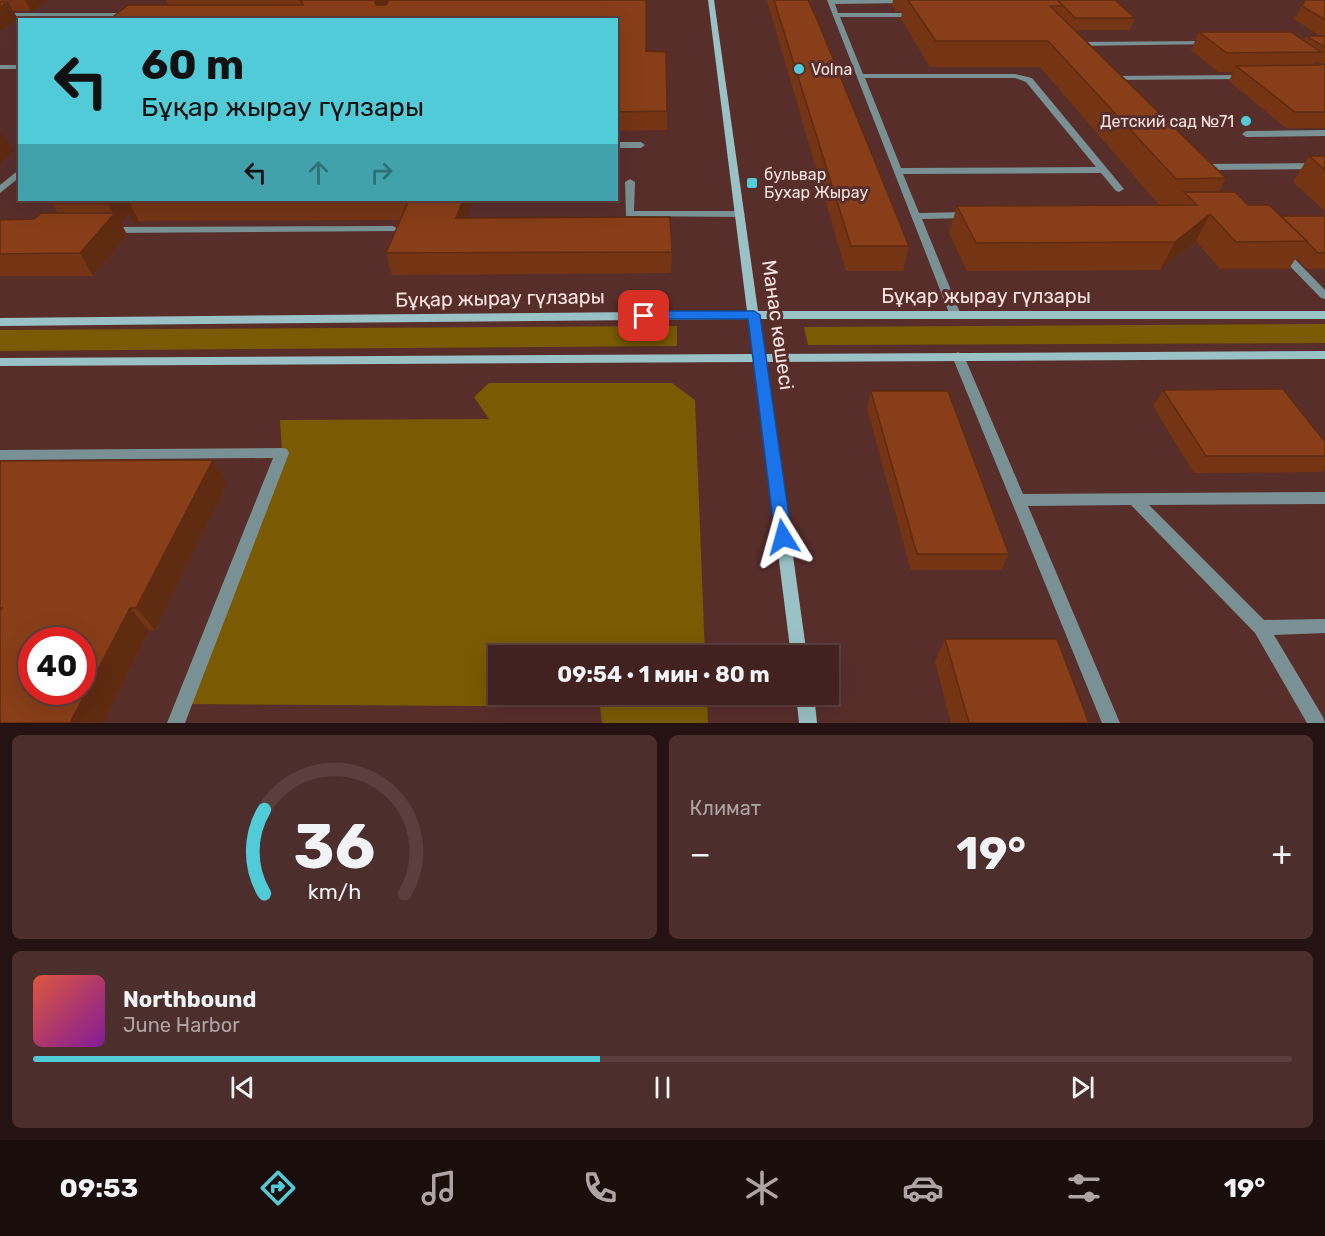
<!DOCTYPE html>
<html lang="ru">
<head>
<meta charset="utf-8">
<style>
  body { margin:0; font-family:Rubik,sans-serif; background:#4c2f2d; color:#f1f3f6; height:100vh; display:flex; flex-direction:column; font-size:22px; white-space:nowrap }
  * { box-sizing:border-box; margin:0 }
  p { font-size:20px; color:#aea4a5 }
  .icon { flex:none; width:33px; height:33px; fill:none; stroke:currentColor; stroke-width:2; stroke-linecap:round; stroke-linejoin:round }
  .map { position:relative; height:723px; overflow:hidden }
  .drawer { display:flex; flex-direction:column; gap:12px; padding:12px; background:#241312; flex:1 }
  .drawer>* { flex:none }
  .hud { position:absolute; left:18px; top:18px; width:600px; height:183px; border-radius:0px; box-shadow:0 6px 24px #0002,0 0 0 2px #5a3f3e; background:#52cbd8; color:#111; overflow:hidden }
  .speed { position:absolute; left:18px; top:627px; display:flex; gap:12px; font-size:30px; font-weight:700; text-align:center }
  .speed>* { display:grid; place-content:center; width:78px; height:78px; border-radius:50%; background:#422220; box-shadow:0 6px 24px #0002,0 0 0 2px #5a3f3e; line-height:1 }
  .speed .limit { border:9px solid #d22; background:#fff; color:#111 }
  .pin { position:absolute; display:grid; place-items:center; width:51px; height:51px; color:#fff; margin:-26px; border-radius:12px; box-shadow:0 3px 9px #0006 }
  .me { position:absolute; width:66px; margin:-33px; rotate:352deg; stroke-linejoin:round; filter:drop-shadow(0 0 4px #0008) }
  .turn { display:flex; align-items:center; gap:21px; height:126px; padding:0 24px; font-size:27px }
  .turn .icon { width:78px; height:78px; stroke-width:2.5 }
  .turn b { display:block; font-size:42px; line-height:51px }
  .lanes { display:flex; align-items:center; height:57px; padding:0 24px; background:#0003; justify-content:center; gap:30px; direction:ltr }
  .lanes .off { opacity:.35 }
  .big { font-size:45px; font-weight:700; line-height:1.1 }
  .drawer .tile { flex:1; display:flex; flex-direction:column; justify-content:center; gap:9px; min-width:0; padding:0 21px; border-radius:9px; background:#4c2f2d }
  .drawer .dial { align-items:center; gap:0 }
  .dial svg { height:156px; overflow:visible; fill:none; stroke:#5a3f3e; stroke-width:7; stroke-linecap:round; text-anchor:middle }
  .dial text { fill:#f1f3f6; stroke:none }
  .song { display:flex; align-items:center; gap:18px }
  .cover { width:72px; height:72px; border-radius:9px; background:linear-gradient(135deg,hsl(10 70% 55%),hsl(290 70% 35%)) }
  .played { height:6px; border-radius:3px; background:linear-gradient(90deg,#52cbd8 45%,#5a3f3e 45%) }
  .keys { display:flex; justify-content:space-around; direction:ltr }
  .heat { display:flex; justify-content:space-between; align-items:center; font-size:33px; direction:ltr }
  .drawer .tiles { flex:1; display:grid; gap:12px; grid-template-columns:1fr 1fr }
  .tile:last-child { grid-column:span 2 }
  .trip { position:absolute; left:488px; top:645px; width:351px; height:60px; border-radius:0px; background:#422220; box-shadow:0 6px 24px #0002,0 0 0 2px #5a3f3e; font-weight:700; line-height:60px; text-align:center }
  .tab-bar { display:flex; height:96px; justify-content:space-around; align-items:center; background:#1a0e0d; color:#aea4a5 }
  .tab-bar .icon { width:42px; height:42px }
  .tab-bar .active { color:#52cbd8 }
  .tab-bar b { font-size:27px; color:#f1f3f6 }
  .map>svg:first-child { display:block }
</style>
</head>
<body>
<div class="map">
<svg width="1325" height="723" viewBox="0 0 1325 723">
  <rect width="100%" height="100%" fill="#582e2b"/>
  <g fill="#7a5a02">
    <polygon points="1325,324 1325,343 808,345 804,327"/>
    <polygon points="677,326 677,346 0,351 0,330"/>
    <polygon points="489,383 672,383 695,400 705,655 498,656 498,694 707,695 708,723 602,723 600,707 183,704 282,453 280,420 489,419 474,397"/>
  </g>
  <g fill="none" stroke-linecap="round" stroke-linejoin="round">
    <g fill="#799194" fill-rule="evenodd">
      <path d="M827 0H909L907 3 835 4 838 13H915L918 15 915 17H840L863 74H1015L1032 78 1124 189 1119 192 1116 191 1101 173 903 174 919 213 969 212 974 215 969 218 922 219 961 315 955 319 951 318ZM865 78H1015L1026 82 1096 167 901 168Z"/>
      <polygon points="0,13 131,13 134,15 131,17 0,17"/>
      <polygon points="1210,41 1213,43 1212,44 1077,46 1074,44 1077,42"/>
      <rect x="0" y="65" width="20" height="4"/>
      <polygon points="1246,75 1250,77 1249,79 1109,80 1105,78 1109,76"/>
      <polygon points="1325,130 1325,136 1246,137 1242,134 1246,131"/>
      <polygon points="616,142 641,142 645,145 641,148 616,148"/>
      <polygon points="1325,163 1325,169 1198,170 1194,167 1198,164"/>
      <polygon points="20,169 20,177 0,193 0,185"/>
      <polygon points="630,179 635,182 634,211 740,211 745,214 740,217 626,216 625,182"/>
      <polygon points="393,226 398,229 396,231 109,233 104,230 109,227"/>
      <polygon points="1282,249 1286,250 1325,290 1325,299 1321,298 1278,254 1277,252"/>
      <polygon points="958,352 964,356 1023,494 1325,492 1325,504 1149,505 1264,620 1325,619 1325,633 1274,635 1323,717 1325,723 1307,723 1255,633 1131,505 1028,506 1120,723 1102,723 952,356"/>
      <polygon points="282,448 287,449 289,453 185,723 167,723 273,458 0,460 0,450"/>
    </g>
    <g fill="#9ac2c6" fill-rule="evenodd">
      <polygon points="708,0 714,0 758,311 1325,311 1325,319 759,319 764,354 1325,351 1325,359 766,362 807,656 791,656 754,362 0,366 0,358 753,354 748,319 0,326 0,318 747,311"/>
      <polygon points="796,694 814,694 817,723 799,723"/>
    </g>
  </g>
  <g fill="#753515" fill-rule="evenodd">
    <polygon points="0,0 48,0 31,11 13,11 18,19 0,31"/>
    <polygon points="166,0 646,0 646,51 667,111 667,130 616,131 616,20 168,5"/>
    <polygon points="767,0 808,0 909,246 903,271 846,271"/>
    <polygon points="893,0 1115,0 1135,18 1130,30 1075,30 1226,178 1219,192 1248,205 1281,216 1325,216 1325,269 1307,269 1296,258 1289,269 1220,269 1196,241 1160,270 967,271 949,233 957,206 1159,205 1040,67 930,67 901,19 902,11 896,11 892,6"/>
    <path d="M1325 0V128H1286L1229 81 1233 72H1218L1191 50 1199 32 1304 40 1306 36H1320L1294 19 1302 6ZM1316 61 1322 65 1313 66Z"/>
    <polygon points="1309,156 1325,156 1325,211 1293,182"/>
    <polygon points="57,200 473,200 467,218 672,252 671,273 392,275 386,253 400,220 139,221 135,225 129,213 121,223 127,235 93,276 0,276 0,220 34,219 58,213 52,204"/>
    <polygon points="1163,390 1325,442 1325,469 1322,472 1194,473 1153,406"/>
    <polygon points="871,391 1009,554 1001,570 911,570 867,408"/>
    <polygon points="0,461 227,483 155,630 149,630 103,723 0,723"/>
    <polygon points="945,639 1089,723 951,723 935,661"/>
  </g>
  <g fill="#5f2b11">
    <polygon points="25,0 48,0 31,11"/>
    <polygon points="377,0 392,0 379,19 375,2"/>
    <polygon points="8,2 18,19 0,31 0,7"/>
    <polygon points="0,131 13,152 0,163"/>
    <polygon points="112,200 141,200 128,200 139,221 135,225 129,213 121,223 127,235 93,276 80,253 114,215 108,204"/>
    <polygon points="463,200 473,200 460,239 456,218"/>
    <polygon points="1210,214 1196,241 1160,270 1175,242"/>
    <polygon points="213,460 227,483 155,630 136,608"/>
    <polygon points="130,608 149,630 103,723 70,723"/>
  </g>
  <g fill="#883e18" stroke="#5f2b11" stroke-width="1.5" fill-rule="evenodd">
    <polygon points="299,0 377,0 375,2 376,5 386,5 389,0 646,0 646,51 666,52 667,111 616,112 616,20 109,20 128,5 303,5 302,2"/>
    <polygon points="774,0 808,0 819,24 909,246 851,246"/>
    <polygon points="908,0 1058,0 1064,6 1050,6 1226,178 1176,179 1048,41 936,41"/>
    <polygon points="1058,0 1115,0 1135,18 1075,18"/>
    <polygon points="1305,0 1325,0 1325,20 1302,6"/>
    <polygon points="0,2 8,2 0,7"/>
    <polygon points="1199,32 1291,32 1321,52 1227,53"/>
    <polygon points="1306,36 1325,36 1325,47"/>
    <polygon points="1325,64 1325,112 1295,112 1236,66 1319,65"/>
    <polygon points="1309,156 1325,156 1325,170"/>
    <polygon points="1184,192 1235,192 1248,205 1269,205 1307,241 1236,242 1210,214 1175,242 976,243 957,206 1197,205"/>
    <polygon points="57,200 112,200 108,204 52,204"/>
    <polygon points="409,200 463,200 456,218 670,217 672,252 386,253"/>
    <polygon points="41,213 115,213 80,253 0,254 0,220 34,219"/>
    <polygon points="1281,216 1325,216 1325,253 1318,253 1306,241 1307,241"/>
    <polygon points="1283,389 1325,442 1325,456 1206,456 1163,390"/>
    <polygon points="871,391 948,391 1009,554 917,554"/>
    <path d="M213 460 136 608H130L70 723H0V611L2 608H0V461ZM32 640H82V692H32Z"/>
    <polygon points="945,639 1057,639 1089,723 969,723"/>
  </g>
  <polygon fill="#1a73e8" stroke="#114b97" stroke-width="1.5" points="644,311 754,311 760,315 792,537 789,542 783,544 777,542 775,537 748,319 639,319 637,316 639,313"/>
  <g fill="#52cbd8" stroke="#582e2b" stroke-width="2">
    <circle cx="799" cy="69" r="6"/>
    <circle cx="1246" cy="121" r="6"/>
    <rect x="746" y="177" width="12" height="12" rx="3"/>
  </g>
  <g text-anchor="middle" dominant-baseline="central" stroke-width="6" stroke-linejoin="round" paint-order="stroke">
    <g font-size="16" fill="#fbe4e2" stroke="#582e2b" text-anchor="start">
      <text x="811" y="69">Volna</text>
      <text x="1234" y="121" text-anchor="end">Детский сад №71</text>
      <text x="764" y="174">бульвар<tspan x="764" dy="18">Бухар Жырау</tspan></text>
    </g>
    <g font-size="20" fill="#fbe4e2" stroke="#582e2b">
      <text x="986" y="296">Бұқар жырау гүлзары</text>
      <text transform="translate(500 298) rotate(-1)">Бұқар жырау гүлзары</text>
      <text transform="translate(778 325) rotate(82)">Манас көшесі</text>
    </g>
  </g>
</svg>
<div class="speed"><div class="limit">40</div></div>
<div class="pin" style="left:644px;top:316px;background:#d93025"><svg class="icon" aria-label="arrive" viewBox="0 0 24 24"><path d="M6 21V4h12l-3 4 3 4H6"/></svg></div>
<svg class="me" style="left:783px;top:537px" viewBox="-20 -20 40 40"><path d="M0-17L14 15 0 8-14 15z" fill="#1a73e8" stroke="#fff" stroke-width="4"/></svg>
<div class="trip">09:54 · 1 мин · 80 m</div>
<div class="hud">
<div class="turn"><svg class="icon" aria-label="left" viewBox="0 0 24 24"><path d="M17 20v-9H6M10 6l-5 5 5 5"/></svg><div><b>60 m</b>Бұқар жырау гүлзары</div></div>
<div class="lanes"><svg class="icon" aria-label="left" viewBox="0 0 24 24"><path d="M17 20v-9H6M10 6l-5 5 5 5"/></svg><svg class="icon off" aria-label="ahead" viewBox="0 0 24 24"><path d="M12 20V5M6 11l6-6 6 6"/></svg><svg class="icon off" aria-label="right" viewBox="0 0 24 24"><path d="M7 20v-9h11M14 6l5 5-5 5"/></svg></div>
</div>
</div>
<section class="drawer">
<div class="tiles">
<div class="tile dial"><svg viewBox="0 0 100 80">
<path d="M14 69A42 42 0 1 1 86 69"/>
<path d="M14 69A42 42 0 0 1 14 26" stroke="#52cbd8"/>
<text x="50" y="56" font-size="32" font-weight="700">36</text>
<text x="50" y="72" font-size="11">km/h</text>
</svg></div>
<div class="tile"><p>Климат</p>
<div class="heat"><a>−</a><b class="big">19°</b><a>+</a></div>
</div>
<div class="tile">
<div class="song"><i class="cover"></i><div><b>Northbound</b><p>June Harbor</p></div></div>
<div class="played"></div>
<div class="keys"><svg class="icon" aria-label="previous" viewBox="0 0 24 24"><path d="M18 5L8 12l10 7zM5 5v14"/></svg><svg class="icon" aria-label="pause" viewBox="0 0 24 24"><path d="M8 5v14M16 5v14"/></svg><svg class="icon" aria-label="next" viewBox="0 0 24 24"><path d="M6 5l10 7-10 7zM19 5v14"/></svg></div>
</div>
</div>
</section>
<nav class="tab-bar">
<b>09:53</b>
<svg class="icon active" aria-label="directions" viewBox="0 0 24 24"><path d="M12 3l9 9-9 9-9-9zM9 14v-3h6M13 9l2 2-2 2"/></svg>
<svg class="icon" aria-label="music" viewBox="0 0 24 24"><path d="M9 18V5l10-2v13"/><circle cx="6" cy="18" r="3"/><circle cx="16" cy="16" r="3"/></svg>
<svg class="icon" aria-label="phone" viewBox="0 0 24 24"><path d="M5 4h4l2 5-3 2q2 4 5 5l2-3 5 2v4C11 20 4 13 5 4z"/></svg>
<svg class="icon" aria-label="climate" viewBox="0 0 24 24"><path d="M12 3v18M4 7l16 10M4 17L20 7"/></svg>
<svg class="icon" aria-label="car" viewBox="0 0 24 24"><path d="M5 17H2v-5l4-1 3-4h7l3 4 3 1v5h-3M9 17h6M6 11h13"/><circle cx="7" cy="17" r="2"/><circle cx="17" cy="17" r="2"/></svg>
<svg class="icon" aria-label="filters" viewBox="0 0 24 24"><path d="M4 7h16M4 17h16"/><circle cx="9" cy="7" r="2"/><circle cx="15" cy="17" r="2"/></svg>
<b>19°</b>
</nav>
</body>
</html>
